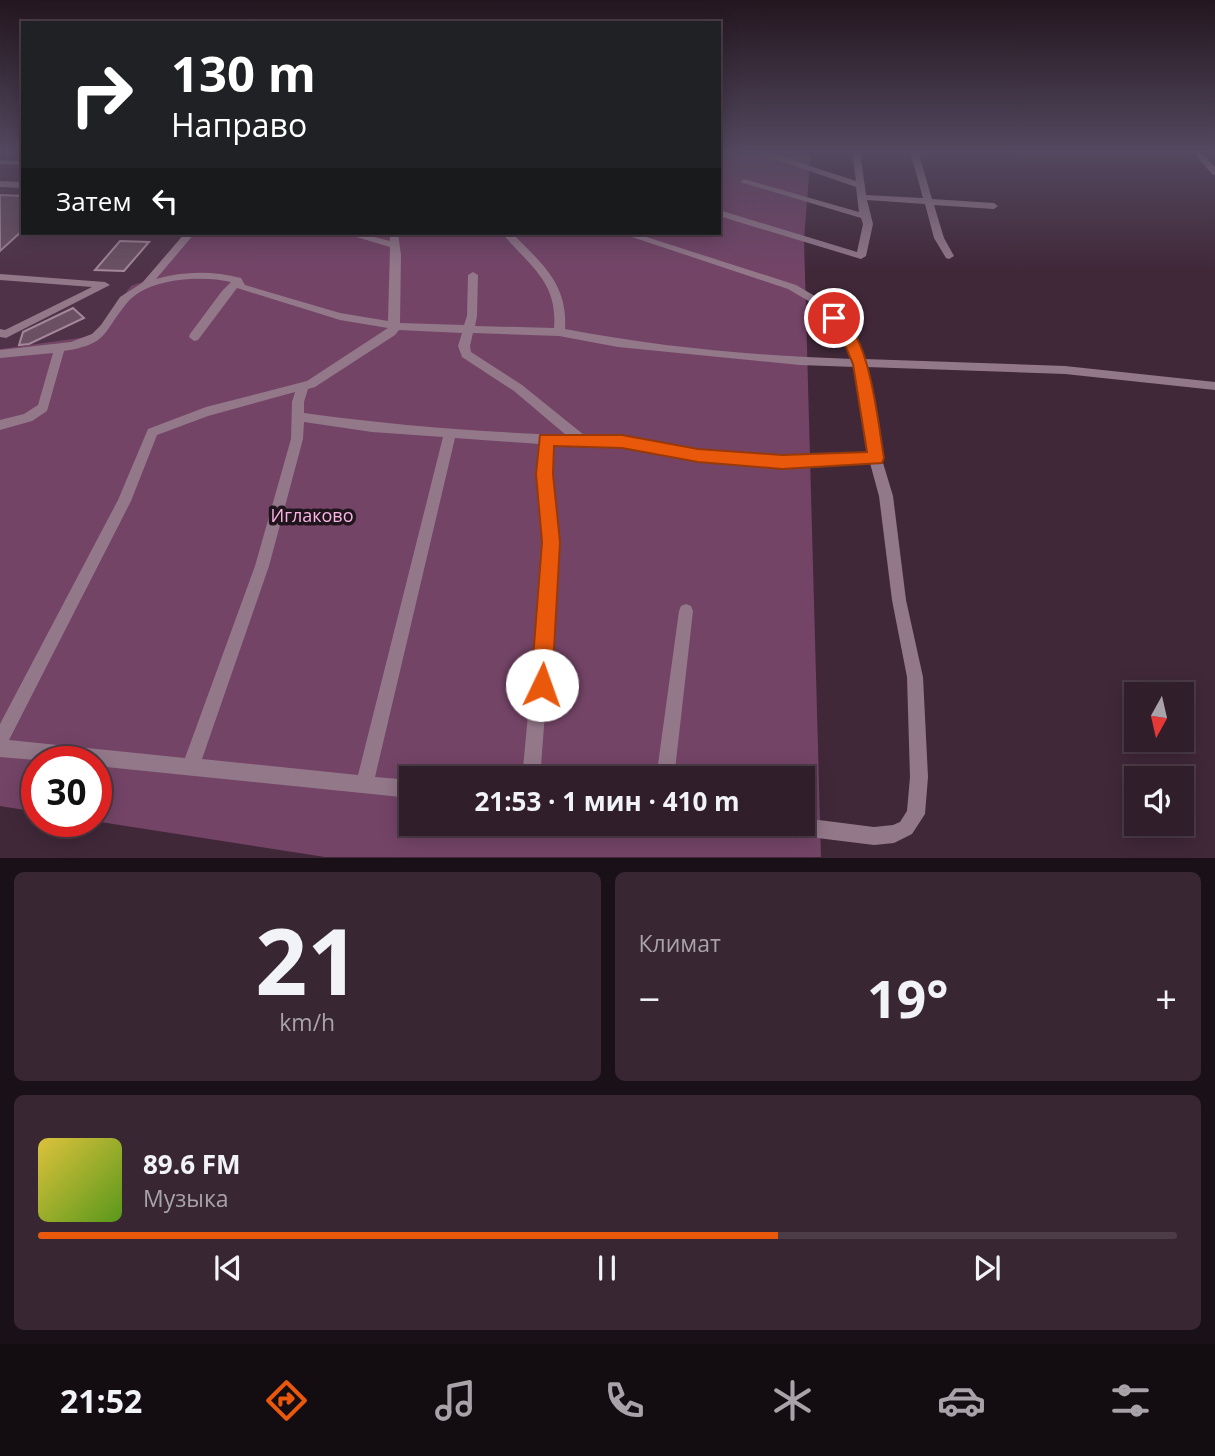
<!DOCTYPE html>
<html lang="ru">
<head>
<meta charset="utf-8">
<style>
  body { margin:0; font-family:"Open Sans",sans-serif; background:#382733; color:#f1f3f6; height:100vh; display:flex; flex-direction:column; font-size:26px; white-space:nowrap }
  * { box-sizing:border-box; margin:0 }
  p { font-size:23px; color:#a8a2a9 }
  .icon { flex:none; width:38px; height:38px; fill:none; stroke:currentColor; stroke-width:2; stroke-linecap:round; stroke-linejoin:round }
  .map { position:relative; height:858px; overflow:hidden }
  .side { display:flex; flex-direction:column; gap:14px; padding:14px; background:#1a1018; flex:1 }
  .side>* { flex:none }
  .guide { position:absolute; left:21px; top:21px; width:700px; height:214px; border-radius:0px; box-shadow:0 4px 18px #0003,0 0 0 2px #4b3c47; background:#202124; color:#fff; overflow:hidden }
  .needle { width:46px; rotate:188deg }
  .controls { position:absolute; left:1124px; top:682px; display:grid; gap:14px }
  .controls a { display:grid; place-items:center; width:70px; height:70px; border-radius:0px; background:#301e2b; box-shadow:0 4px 18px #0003,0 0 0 2px #4b3c47; font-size:35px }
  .speed { position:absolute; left:21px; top:746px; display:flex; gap:14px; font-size:35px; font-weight:700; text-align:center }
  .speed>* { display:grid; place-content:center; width:91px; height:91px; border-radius:50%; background:#301e2b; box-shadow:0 4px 18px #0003,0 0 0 2px #4b3c47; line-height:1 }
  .speed .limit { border:10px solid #d22; background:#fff; color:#111 }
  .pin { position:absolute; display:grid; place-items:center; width:60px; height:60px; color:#fff; margin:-30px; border:4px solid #fff; border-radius:50%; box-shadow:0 2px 7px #0007 }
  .me { position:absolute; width:77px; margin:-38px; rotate:3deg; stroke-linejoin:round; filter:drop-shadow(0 0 5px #0008) }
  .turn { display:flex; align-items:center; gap:24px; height:147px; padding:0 35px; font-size:32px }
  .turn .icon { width:91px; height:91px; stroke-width:2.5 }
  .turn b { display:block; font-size:49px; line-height:60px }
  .then { display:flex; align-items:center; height:66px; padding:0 35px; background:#0003; gap:14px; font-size:26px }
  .big { font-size:52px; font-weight:700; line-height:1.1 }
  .side .widget { flex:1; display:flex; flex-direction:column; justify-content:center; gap:10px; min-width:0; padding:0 24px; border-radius:10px; background:#382733 }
  .side .dial { align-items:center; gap:0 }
  .dial b { font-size:91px; line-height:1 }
  .song { display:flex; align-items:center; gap:21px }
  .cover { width:84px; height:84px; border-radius:10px; background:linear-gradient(135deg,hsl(50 70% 55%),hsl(90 70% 35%)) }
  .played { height:7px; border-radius:4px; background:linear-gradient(90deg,#ea580c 65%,#4b3c47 65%) }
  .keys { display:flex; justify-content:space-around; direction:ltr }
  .heat { display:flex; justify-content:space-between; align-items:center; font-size:38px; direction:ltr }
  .side .tiles { flex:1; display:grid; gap:14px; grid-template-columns:1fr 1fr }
  .widget:last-child { grid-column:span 2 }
  .trip { position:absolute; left:399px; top:766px; width:416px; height:70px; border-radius:0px; background:#301e2b; box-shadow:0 4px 18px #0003,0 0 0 2px #4b3c47; font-weight:700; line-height:70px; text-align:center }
  .dock { display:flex; height:112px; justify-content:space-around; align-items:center; background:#130c11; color:#a8a2a9 }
  .dock .icon { width:49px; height:49px }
  .dock .selected { color:#ea580c }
  .dock b { font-size:32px; color:#f1f3f6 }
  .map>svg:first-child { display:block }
</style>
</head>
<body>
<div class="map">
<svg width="1215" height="858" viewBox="0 0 1215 858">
  <rect width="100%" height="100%" fill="#402839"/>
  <polygon fill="#4f3247" points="0,163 23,164 23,233 186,233 148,280 93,336 0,349"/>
  <path fill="#744467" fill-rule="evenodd" d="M719 151H811L804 239 821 857H325L94 821H96V761H37V812L0 806V349L93 336 131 286 148 280 186 233H719ZM411 779H803V824H411Z"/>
  <g fill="#6a5062" stroke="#a4879b" stroke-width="2">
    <polygon points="0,195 23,196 23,230 0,251"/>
    <polygon points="120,241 149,242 124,271 95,270"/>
    <polygon points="73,308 84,318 29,344 19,345 23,332"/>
  </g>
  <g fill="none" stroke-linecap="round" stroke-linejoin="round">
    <g fill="#93788a" fill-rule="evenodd">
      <polygon points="752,151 764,151 856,181 852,151 860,151 866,195 923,198 910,151 918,151 932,199 994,203 998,206 994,209 934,205 944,238 954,256 949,259 946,258 934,238 925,204 867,200 873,224 866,256 861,259 719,216 719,210 857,252 863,224 861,218 740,182 744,179 859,212 856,187"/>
      <polygon points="1192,151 1200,151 1215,167 1215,175 1212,174"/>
      <polygon points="0,160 23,161 23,165 0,164"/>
      <polygon points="0,181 23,182 23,188 0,187"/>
      <path d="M185 233H195L156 279C184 271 213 271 241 278L245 285 340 313 388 321 390 247 343 233H358L390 241V233H398L401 255 400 323 464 325 467 316 468 275 473 272 478 275 477 316 475 326 554 328C558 281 529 266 502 233H512C541 263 568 283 565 329 659 347 756 356 852 359L842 335 817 306 788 289 620 233H634L796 285 825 302 851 330 864 359 1065 366 1215 382V390L1065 374 866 367 877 443 893 496 906 600 923 677 928 777 925 814 912 834 894 843 874 845 777 833 771 830 768 824H803V818L874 827 893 825 900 822 907 811 910 777 907 677 892 600 879 496 870 463 782 467 698 460 622 446 552 444 551 474 558 542 540 779H522L544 542 539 474 540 444 455 438 375 777 411 780V798L96 766V761H47L0 757V724L118 500 148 429 206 407 307 381 388 328 340 320 237 288 198 340 194 341 189 337 190 334 222 291 231 282C202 275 147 278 127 303 102 333 109 344 64 351L47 411 32 421 0 430V420L24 414 38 405 53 353 0 358V350L71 342 92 334 101 325 120 297 142 283ZM399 330 462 333 458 346 462 357 514 391 566 435C478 432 391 425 304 413V402L308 389 315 387 395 335ZM473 333 559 336 618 347 800 365 855 367 868 453 782 457 698 450 622 436 584 435 522 385 471 352 470 346ZM295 392 292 402 291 439 255 566 185 758 9 740 131 501 157 435 208 416ZM304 422 372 432 443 437 358 775 202 759 269 566 303 439Z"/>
      <polygon points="0,274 105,282 110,285 6,338 0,337 0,329 5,330 92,287 0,280"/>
      <polygon points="686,604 691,606 693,611 674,779 656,779 679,611 681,606"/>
    </g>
  </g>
  <linearGradient id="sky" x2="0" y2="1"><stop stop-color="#23161f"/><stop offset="0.56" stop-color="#53485f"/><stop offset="1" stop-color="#53485f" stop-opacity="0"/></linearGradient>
  <rect width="1215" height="271" fill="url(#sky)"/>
  <path fill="#ea580c" stroke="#983908" stroke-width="2" d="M834 314C870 325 878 425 884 458L882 463 782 469 698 462 622 448 554 446 553 474 560 542 552 685 549 692 542 695 534 692 531 685 542 542 536 474 540 435H622L698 449 782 455 867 452 853 364 841 335 827 318Z"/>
  <g text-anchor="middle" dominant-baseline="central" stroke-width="7" stroke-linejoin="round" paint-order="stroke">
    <g font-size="18" fill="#fab5e6" stroke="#20151c">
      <text x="312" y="515">Иглаково</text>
    </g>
  </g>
</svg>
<div class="controls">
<a><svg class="needle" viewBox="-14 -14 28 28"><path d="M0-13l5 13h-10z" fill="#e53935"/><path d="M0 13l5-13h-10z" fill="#a8a2a9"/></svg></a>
<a><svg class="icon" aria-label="sound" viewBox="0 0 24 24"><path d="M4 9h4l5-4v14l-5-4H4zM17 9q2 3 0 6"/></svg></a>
</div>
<div class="speed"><div class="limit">30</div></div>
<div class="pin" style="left:834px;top:318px;background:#d93025"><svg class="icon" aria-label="arrive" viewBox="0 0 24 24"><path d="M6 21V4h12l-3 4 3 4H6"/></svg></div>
<svg class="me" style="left:542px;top:685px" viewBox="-20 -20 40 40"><circle r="19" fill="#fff"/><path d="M0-13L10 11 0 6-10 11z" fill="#ea580c"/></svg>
<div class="trip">21:53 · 1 мин · 410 m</div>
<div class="guide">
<div class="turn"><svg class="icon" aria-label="right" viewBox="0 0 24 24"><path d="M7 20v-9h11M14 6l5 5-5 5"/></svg><div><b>130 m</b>Направо</div></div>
<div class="then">Затем<svg class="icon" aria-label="left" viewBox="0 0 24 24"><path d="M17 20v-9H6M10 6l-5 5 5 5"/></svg></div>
</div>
</div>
<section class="side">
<div class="tiles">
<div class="widget dial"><b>21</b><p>km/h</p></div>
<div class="widget"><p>Климат</p>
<div class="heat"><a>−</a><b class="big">19°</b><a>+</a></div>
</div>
<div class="widget">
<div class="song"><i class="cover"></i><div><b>89.6 FM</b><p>Музыка</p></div></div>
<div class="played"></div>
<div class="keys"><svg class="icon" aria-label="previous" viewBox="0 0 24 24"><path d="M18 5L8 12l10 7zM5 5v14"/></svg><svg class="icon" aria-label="pause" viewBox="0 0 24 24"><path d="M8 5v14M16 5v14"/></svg><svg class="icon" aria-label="next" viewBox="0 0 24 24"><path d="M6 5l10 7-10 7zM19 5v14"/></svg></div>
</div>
</div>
</section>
<nav class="dock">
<b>21:52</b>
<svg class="icon selected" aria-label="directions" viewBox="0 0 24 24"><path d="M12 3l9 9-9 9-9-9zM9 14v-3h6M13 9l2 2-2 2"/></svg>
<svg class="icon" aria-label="music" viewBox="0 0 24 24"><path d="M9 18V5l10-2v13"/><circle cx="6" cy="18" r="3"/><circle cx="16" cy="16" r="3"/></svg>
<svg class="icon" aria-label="phone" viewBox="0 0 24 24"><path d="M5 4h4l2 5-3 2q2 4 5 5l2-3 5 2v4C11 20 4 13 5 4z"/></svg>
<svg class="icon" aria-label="climate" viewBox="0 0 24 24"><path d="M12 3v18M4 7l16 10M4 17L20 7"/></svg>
<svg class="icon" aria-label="car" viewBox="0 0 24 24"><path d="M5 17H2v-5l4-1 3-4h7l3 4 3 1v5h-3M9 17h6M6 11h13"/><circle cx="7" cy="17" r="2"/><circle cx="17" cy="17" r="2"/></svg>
<svg class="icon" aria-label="filters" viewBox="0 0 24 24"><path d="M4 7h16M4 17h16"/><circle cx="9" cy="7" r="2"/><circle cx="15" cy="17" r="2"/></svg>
</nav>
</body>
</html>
